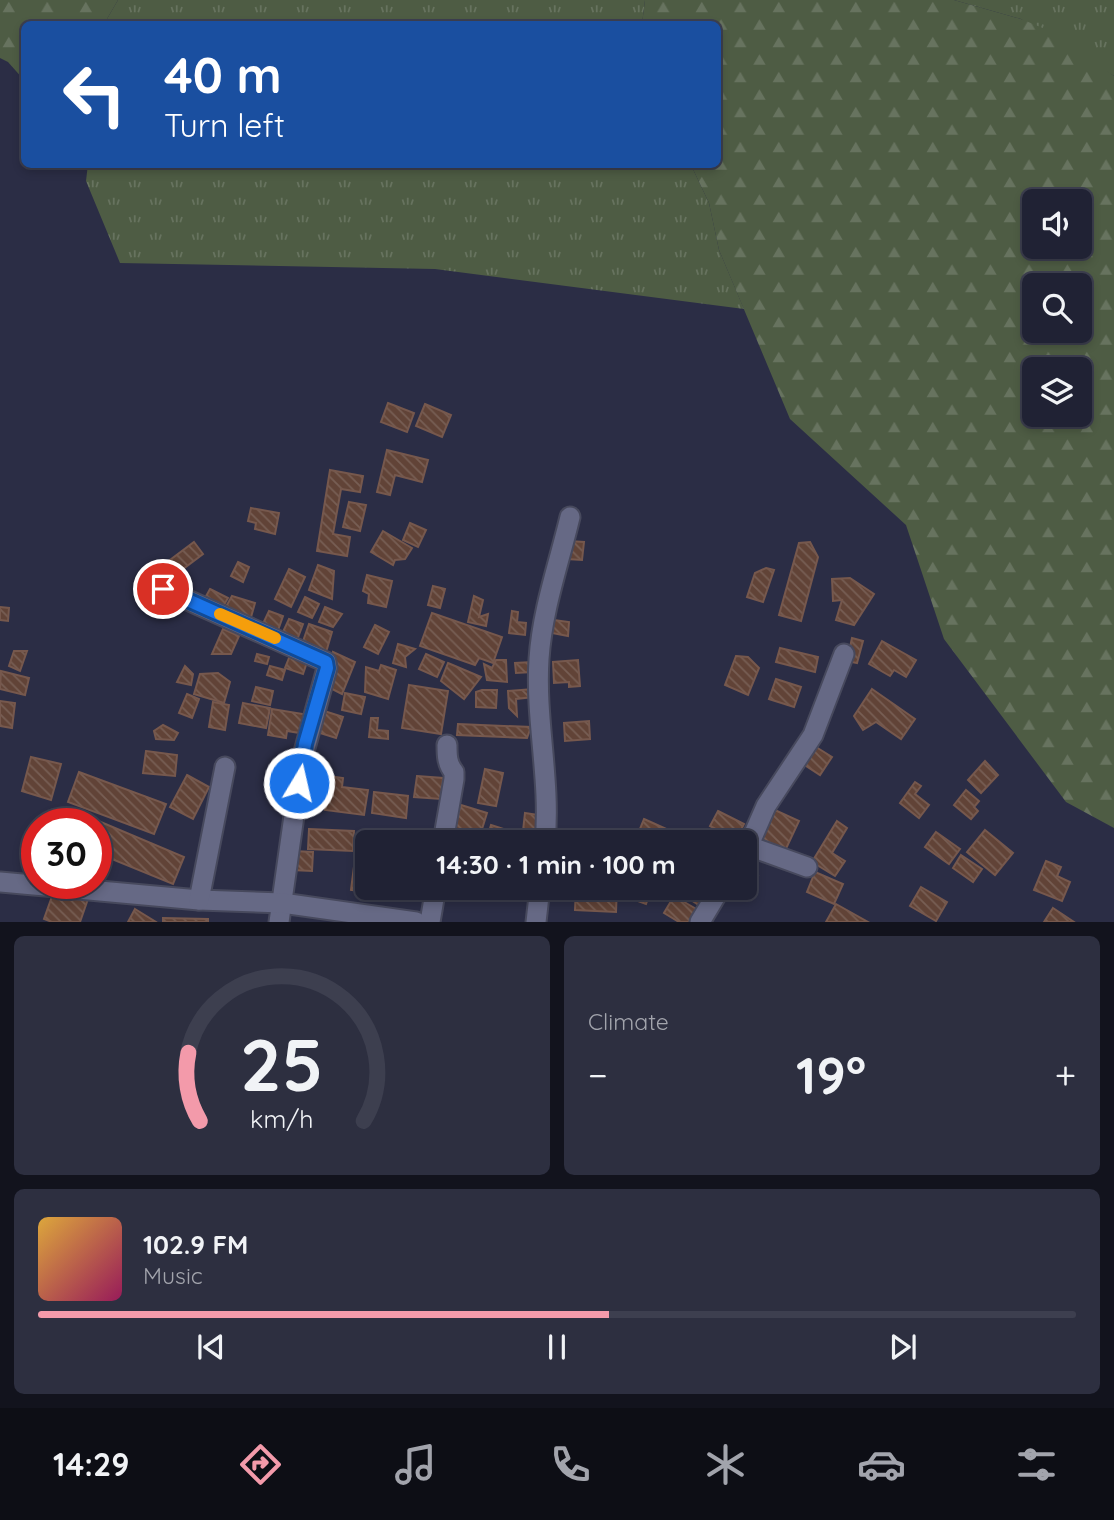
<!DOCTYPE html>
<html lang="en">
<head>
<meta charset="utf-8">
<style>
  body { margin:0; font-family:Quicksand,sans-serif; background:#2d2f40; color:#f1f3f6; height:100vh; display:flex; flex-direction:column; font-size:26px; white-space:nowrap }
  * { box-sizing:border-box; margin:0 }
  p { font-size:23px; color:#a2a4ac }
  .icon { flex:none; width:38px; height:38px; fill:none; stroke:currentColor; stroke-width:2; stroke-linecap:round; stroke-linejoin:round }
  .map { position:relative; height:922px; overflow:hidden }
  .side { display:flex; flex-direction:column; gap:14px; padding:14px; background:#12131d; flex:1 }
  .side>* { flex:none }
  .banner { position:absolute; left:21px; top:21px; width:700px; height:147px; border-radius:10px; box-shadow:0 4px 10px #0003,0 0 0 2px #3d3f4f; background:#1a4fa0; color:#fff; overflow:hidden }
  .fabs { position:absolute; left:1022px; top:189px; display:grid; gap:14px }
  .fabs a { display:grid; place-items:center; width:70px; height:70px; border-radius:10px; background:#202234; box-shadow:0 4px 10px #0003,0 0 0 2px #3d3f4f; font-size:35px }
  .speed { position:absolute; left:21px; top:808px; display:flex; gap:14px; font-size:35px; font-weight:700; text-align:center }
  .speed>* { display:grid; place-content:center; width:91px; height:91px; border-radius:50%; background:#202234; box-shadow:0 4px 10px #0003,0 0 0 2px #3d3f4f; line-height:1 }
  .speed .limit { border:10px solid #d22; background:#fff; color:#111 }
  .pin { position:absolute; display:grid; place-items:center; width:60px; height:60px; color:#fff; margin:-30px; border:4px solid #fff; border-radius:50%; box-shadow:0 2px 7px #0007 }
  .me { position:absolute; width:77px; margin:-38px; rotate:9deg; stroke-linejoin:round; filter:drop-shadow(0 0 5px #0008) }
  .turn { display:flex; align-items:center; gap:24px; height:147px; padding:0 28px; font-size:32px }
  .turn .icon { width:91px; height:91px; stroke-width:2.5 }
  .turn b { display:block; font-size:49px; line-height:60px }
  .big { font-size:52px; font-weight:700; line-height:1.1 }
  .side .widget { flex:1; display:flex; flex-direction:column; justify-content:center; gap:10px; min-width:0; padding:0 24px; border-radius:10px; background:#2d2f40 }
  .side .dial { align-items:center; gap:0 }
  .dial svg { height:182px; overflow:visible; fill:none; stroke:#3d3f4f; stroke-width:7; stroke-linecap:round; text-anchor:middle }
  .dial text { fill:#f1f3f6; stroke:none }
  .song { display:flex; align-items:center; gap:21px }
  .cover { width:84px; height:84px; border-radius:10px; background:linear-gradient(135deg,hsl(40 70% 55%),hsl(330 70% 35%)) }
  .played { height:7px; border-radius:4px; background:linear-gradient(90deg,#f39aaa 55%,#3d3f4f 55%) }
  .keys { display:flex; justify-content:space-around; direction:ltr }
  .heat { display:flex; justify-content:space-between; align-items:center; font-size:38px; direction:ltr }
  .side .tiles { flex:1; display:grid; gap:14px; grid-template-columns:1fr 1fr }
  .widget:last-child { grid-column:span 2 }
  .trip { position:absolute; left:355px; top:830px; width:402px; height:70px; border-radius:10px; background:#202234; box-shadow:0 4px 10px #0003,0 0 0 2px #3d3f4f; font-weight:700; line-height:70px; text-align:center }
  .menu { display:flex; height:112px; justify-content:space-around; align-items:center; background:#0d0e15; color:#a2a4ac }
  .menu .icon { width:49px; height:49px }
  .menu .current { color:#f39aaa }
  .menu b { font-size:32px; color:#f1f3f6 }
  .map>svg:first-child { display:block }
</style>
</head>
<body>
<div class="map">
<svg width="1114" height="922" viewBox="0 0 1114 922">
  <defs>
    <pattern id="grass-tufts" width="24" height="20" patternUnits="userSpaceOnUse" patternTransform="scale(1.75)"><rect width="24" height="20" fill="#4e5c44"/><path d="M3 7l-1-3M5 7V3M7 7l1-3M15 17l-1-3M17 17v-4M19 17l1-3" fill="none" stroke="#67735f"/></pattern>
    <pattern id="forest-firs" width="22" height="20" patternUnits="userSpaceOnUse" patternTransform="scale(1.75)"><rect width="22" height="20" fill="#4e5c44"/><path d="M5 1l3.5 6h-7zM16 11l3.5 6h-7z" fill="#67735f"/></pattern>
    <pattern id="building-back-hatch" width="6" height="6" patternUnits="userSpaceOnUse" patternTransform="scale(1.75)"><rect width="6" height="6" fill="#614337"/><path d="M-1 5l2 2M0 0l6 6M5-1l2 2" fill="none" stroke="#775e54"/></pattern>
  </defs>
  <rect width="100%" height="100%" fill="#2b2d45"/>
  <g fill="url(#grass-tufts)">
    <polygon points="118,0 645,0 642,24 104,24"/>
    <polygon points="954,0 1114,0 1114,76 1021,19"/>
    <polygon points="88,164 691,165 709,203 719,250 744,309 435,269 120,263 86,181"/>
  </g>
  <g fill="url(#forest-firs)" fill-rule="evenodd">
    <polygon points="0,0 118,0 104,24 24,24 24,80 8,62 0,58"/>
    <path d="M645 0H954L1021 19 1055 33 1114 76V828L1066 802 944 639 906 525 790 419 719 250 709 203 691 165 718 164V24H642ZM1034 201H1080V247H1034ZM1034 285H1080V331H1034ZM1034 369H1080V415H1034Z"/>
  </g>
  <g fill="url(#building-back-hatch)" stroke="#76584d" stroke-width="2">
    <polygon points="388,403 414,413 407,432 381,422"/>
    <polygon points="425,404 451,415 442,437 416,426"/>
    <polygon points="387,450 428,460 422,482 395,475 390,495 377,492"/>
    <polygon points="330,470 363,476 360,492 341,489 333,534 350,537 347,556 317,551"/>
    <polygon points="349,502 366,505 360,531 343,527"/>
    <polygon points="251,508 279,513 275,534 255,529 256,523 248,521"/>
    <polygon points="410,523 426,530 418,547 403,540"/>
    <polygon points="383,531 412,548 405,559 395,560 393,565 371,552"/>
    <polygon points="568,541 584,542 582,560 567,559"/>
    <polygon points="194,542 203,554 179,572 170,560"/>
    <polygon points="810,542 818,557 801,621 779,615 799,543"/>
    <polygon points="238,562 249,567 243,582 231,576"/>
    <polygon points="318,565 334,571 332,599 309,590"/>
    <polygon points="766,568 774,570 763,602 747,597 755,573"/>
    <polygon points="289,569 305,577 291,607 275,599"/>
    <polygon points="367,575 392,581 386,607 368,603 369,594 363,591"/>
    <polygon points="850,578 874,594 854,625 836,620 842,600 833,601 832,579"/>
    <polygon points="433,586 445,589 440,608 428,605"/>
    <polygon points="210,589 228,598 221,610 204,600"/>
    <polygon points="232,596 255,603 251,617 223,612"/>
    <polygon points="474,596 483,600 479,617 488,614 486,626 468,622"/>
    <polygon points="305,597 319,604 312,618 298,612"/>
    <polygon points="0,607 9,608 8,621 0,620"/>
    <polygon points="325,607 342,614 333,627 319,622"/>
    <polygon points="269,611 283,616 276,636 260,630"/>
    <polygon points="512,611 518,612 517,622 526,623 525,635 509,633"/>
    <polygon points="432,613 502,637 493,663 479,658 475,665 420,646"/>
    <polygon points="289,619 303,624 297,640 282,634"/>
    <polygon points="554,620 569,622 568,636 552,633"/>
    <polygon points="309,624 332,632 327,649 322,654 301,647"/>
    <polygon points="375,625 389,632 378,654 364,647"/>
    <polygon points="223,629 239,636 231,654 212,654"/>
    <polygon points="852,638 863,641 857,663 847,661"/>
    <polygon points="882,641 916,660 906,677 894,670 890,676 869,664"/>
    <polygon points="398,644 415,649 405,657 406,667 393,663"/>
    <polygon points="780,648 818,657 815,672 776,662"/>
    <polygon points="14,651 27,651 20,671 9,666"/>
    <polygon points="333,652 355,662 342,694 330,688"/>
    <polygon points="291,653 308,659 303,674 285,668"/>
    <polygon points="257,654 269,657 267,664 255,661"/>
    <polygon points="426,654 444,662 437,677 419,669"/>
    <polygon points="736,656 748,657 759,668 748,695 725,685"/>
    <polygon points="496,660 506,660 507,682 487,680 484,664 492,668"/>
    <polygon points="578,660 580,686 569,687 569,682 554,683 553,662"/>
    <polygon points="532,662 532,672 516,673 515,663"/>
    <polygon points="448,663 481,677 464,699 441,681"/>
    <polygon points="381,665 396,670 388,699 365,692 366,667 379,671"/>
    <polygon points="185,666 193,674 191,685 177,682"/>
    <polygon points="270,666 285,670 282,680 267,675"/>
    <polygon points="1,671 29,678 25,695 0,689"/>
    <polygon points="218,673 230,682 224,703 194,694 200,674"/>
    <polygon points="776,679 801,687 794,707 769,699"/>
    <polygon points="409,685 448,691 441,734 402,728"/>
    <polygon points="256,687 273,691 270,705 252,701"/>
    <polygon points="533,689 533,697 516,699 517,716 509,708 508,691"/>
    <polygon points="872,689 915,719 901,739 876,722 863,730 854,716"/>
    <polygon points="482,690 497,690 496,708 476,707 476,692"/>
    <polygon points="345,693 365,697 361,714 342,710"/>
    <polygon points="187,694 199,699 192,718 179,713"/>
    <polygon points="0,701 15,703 12,728 0,726"/>
    <polygon points="213,702 229,705 225,730 209,727"/>
    <polygon points="243,703 270,708 266,728 239,723"/>
    <polygon points="272,709 309,715 306,734 287,731 286,738 268,735"/>
    <polygon points="321,710 343,717 336,738 314,731"/>
    <polygon points="371,718 378,718 377,730 388,731 388,739 369,737"/>
    <polygon points="589,721 590,739 565,741 564,723"/>
    <polygon points="458,724 531,727 527,738 457,735"/>
    <polygon points="163,725 178,733 174,740 156,739 154,731"/>
    <polygon points="808,742 832,757 820,775 797,760"/>
    <polygon points="146,751 177,755 175,776 143,773"/>
    <polygon points="31,757 61,764 51,800 22,791"/>
    <polygon points="985,761 998,775 981,793 968,780"/>
    <polygon points="485,769 503,773 496,806 478,803"/>
    <polygon points="79,772 166,804 154,834 68,802"/>
    <polygon points="187,775 209,787 193,819 170,807"/>
    <polygon points="306,775 323,780 315,807 298,803"/>
    <polygon points="329,776 343,778 342,787 368,790 364,815 325,810"/>
    <polygon points="417,776 443,778 441,799 414,797"/>
    <polygon points="915,782 921,786 915,794 929,805 919,818 900,803"/>
    <polygon points="966,790 979,801 974,807 978,811 971,819 954,805"/>
    <polygon points="374,792 408,796 406,818 372,813"/>
    <polygon points="461,805 487,813 478,842 462,842 451,839"/>
    <polygon points="766,806 799,821 784,853 752,838"/>
    <polygon points="52,810 83,816 82,824 49,824"/>
    <polygon points="718,811 744,824 736,840 710,826"/>
    <polygon points="525,813 552,817 550,834 523,831"/>
    <polygon points="644,819 682,836 679,842 635,841"/>
    <polygon points="96,820 184,857 173,884 112,859 103,881 96,879"/>
    <polygon points="837,821 847,828 832,853 845,861 835,876 812,862"/>
    <polygon points="491,825 513,832 510,842 486,842"/>
    <polygon points="309,829 354,831 353,851 308,849"/>
    <polygon points="985,830 1013,853 995,875 967,852"/>
    <polygon points="936,832 960,849 949,864 925,847"/>
    <polygon points="293,851 313,852 312,871 292,870"/>
    <polygon points="356,851 368,853 367,892 351,890"/>
    <polygon points="961,855 982,869 973,882 953,868"/>
    <polygon points="1046,861 1061,867 1057,876 1070,882 1062,901 1034,890"/>
    <polygon points="746,869 758,876 750,893 740,887 746,887"/>
    <polygon points="815,872 843,884 834,904 807,892"/>
    <polygon points="466,887 495,887 492,896"/>
    <polygon points="576,887 617,887 616,912 575,910"/>
    <polygon points="624,887 652,887 646,904 621,895"/>
    <polygon points="675,887 684,887 678,897 671,893"/>
    <polygon points="688,887 714,887 702,907 683,895"/>
    <polygon points="921,887 947,902 936,921 910,906"/>
    <polygon points="55,888 88,899 80,922 52,922 44,919"/>
    <polygon points="674,896 698,910 691,922 679,922 664,913"/>
    <polygon points="836,904 868,922 826,922"/>
    <polygon points="1053,908 1074,922 1044,922"/>
    <polygon points="135,909 156,922 128,922"/>
    <polygon points="163,918 208,919 208,922 163,922"/>
  </g>
  <g fill="none" stroke-linecap="round" stroke-linejoin="round">
    <defs>
      <g id="minor">
        <polyline points="163,589 326,662 327,668 302,759 279,922"/>
        <path d="M443 842 454 779V772C447 764 447 755 447 745"/>
        <path d="M545 842C551 781 535 720 539 659 542 611 559 563 570 517"/>
        <polyline points="746,843 752,838 766,806 813,735 844,654"/>
        <polyline points="746,845 807,867"/>
        <polyline points="0,882 199,900 282,903 416,922"/>
        <polyline points="199,900 225,767"/>
        <polyline points="430,922 436,887"/>
        <polyline points="536,922 540,887"/>
        <polyline points="700,922 721,887"/>
      </g>
    </defs>
    <use href="#minor" stroke="#47495d" stroke-width="23"/>
    <use href="#minor" stroke="#666985" stroke-width="19"/>
  </g>
  <g fill="none" stroke-linecap="round" stroke-linejoin="round">
    <defs>
      <polyline id="route" points="163,589 326,662 327,668 305,744 299,783"/>
    </defs>
    <use href="#route" stroke="#114b97" stroke-width="18"/>
    <use href="#route" stroke="#1a73e8" stroke-width="12"/>
    <polyline stroke="#f59e0b" stroke-width="12" points="220,614 275,638"/>
  </g>
</svg>
<div class="fabs">
<a><svg class="icon" aria-label="sound" viewBox="0 0 24 24"><path d="M4 9h4l5-4v14l-5-4H4zM17 9q2 3 0 6"/></svg></a>
<a><svg class="icon" aria-label="search" viewBox="0 0 24 24"><circle cx="10" cy="10" r="6"/><path d="M15 15l6 6"/></svg></a>
<a><svg class="icon" aria-label="layers" viewBox="0 0 24 24"><path d="M12 4l9 5-9 5-9-5zM3 14l9 5 9-5"/></svg></a>
</div>
<div class="speed"><div class="limit">30</div></div>
<div class="pin" style="left:163px;top:589px;background:#d93025"><svg class="icon" aria-label="arrive" viewBox="0 0 24 24"><path d="M6 21V4h12l-3 4 3 4H6"/></svg></div>
<svg class="me" style="left:299px;top:783px" viewBox="-20 -20 40 40"><circle r="17" fill="#1a73e8" stroke="#fff" stroke-width="3"/><path d="M0-11L8 9 0 5-8 9z" fill="#fff"/></svg>
<div class="trip">14:30 · 1 min · 100 m</div>
<div class="banner">
<div class="turn"><svg class="icon" aria-label="left" viewBox="0 0 24 24"><path d="M17 20v-9H6M10 6l-5 5 5 5"/></svg><div><b>40 m</b>Turn left</div></div>
</div>
</div>
<section class="side">
<div class="tiles">
<div class="widget dial"><svg viewBox="0 0 100 80">
<path d="M14 69A42 42 0 1 1 86 69"/>
<path d="M14 69A42 42 0 0 1 9 39" stroke="#f39aaa"/>
<text x="50" y="56" font-size="32" font-weight="700">25</text>
<text x="50" y="72" font-size="11">km/h</text>
</svg></div>
<div class="widget"><p>Climate</p>
<div class="heat"><a>−</a><b class="big">19°</b><a>+</a></div>
</div>
<div class="widget">
<div class="song"><i class="cover"></i><div><b>102.9 FM</b><p>Music</p></div></div>
<div class="played"></div>
<div class="keys"><svg class="icon" aria-label="previous" viewBox="0 0 24 24"><path d="M18 5L8 12l10 7zM5 5v14"/></svg><svg class="icon" aria-label="pause" viewBox="0 0 24 24"><path d="M8 5v14M16 5v14"/></svg><svg class="icon" aria-label="next" viewBox="0 0 24 24"><path d="M6 5l10 7-10 7zM19 5v14"/></svg></div>
</div>
</div>
</section>
<nav class="menu">
<b>14:29</b>
<svg class="icon current" aria-label="directions" viewBox="0 0 24 24"><path d="M12 3l9 9-9 9-9-9zM9 14v-3h6M13 9l2 2-2 2"/></svg>
<svg class="icon" aria-label="music" viewBox="0 0 24 24"><path d="M9 18V5l10-2v13"/><circle cx="6" cy="18" r="3"/><circle cx="16" cy="16" r="3"/></svg>
<svg class="icon" aria-label="phone" viewBox="0 0 24 24"><path d="M5 4h4l2 5-3 2q2 4 5 5l2-3 5 2v4C11 20 4 13 5 4z"/></svg>
<svg class="icon" aria-label="climate" viewBox="0 0 24 24"><path d="M12 3v18M4 7l16 10M4 17L20 7"/></svg>
<svg class="icon" aria-label="car" viewBox="0 0 24 24"><path d="M5 17H2v-5l4-1 3-4h7l3 4 3 1v5h-3M9 17h6M6 11h13"/><circle cx="7" cy="17" r="2"/><circle cx="17" cy="17" r="2"/></svg>
<svg class="icon" aria-label="filters" viewBox="0 0 24 24"><path d="M4 7h16M4 17h16"/><circle cx="9" cy="7" r="2"/><circle cx="15" cy="17" r="2"/></svg>
</nav>
</body>
</html>
